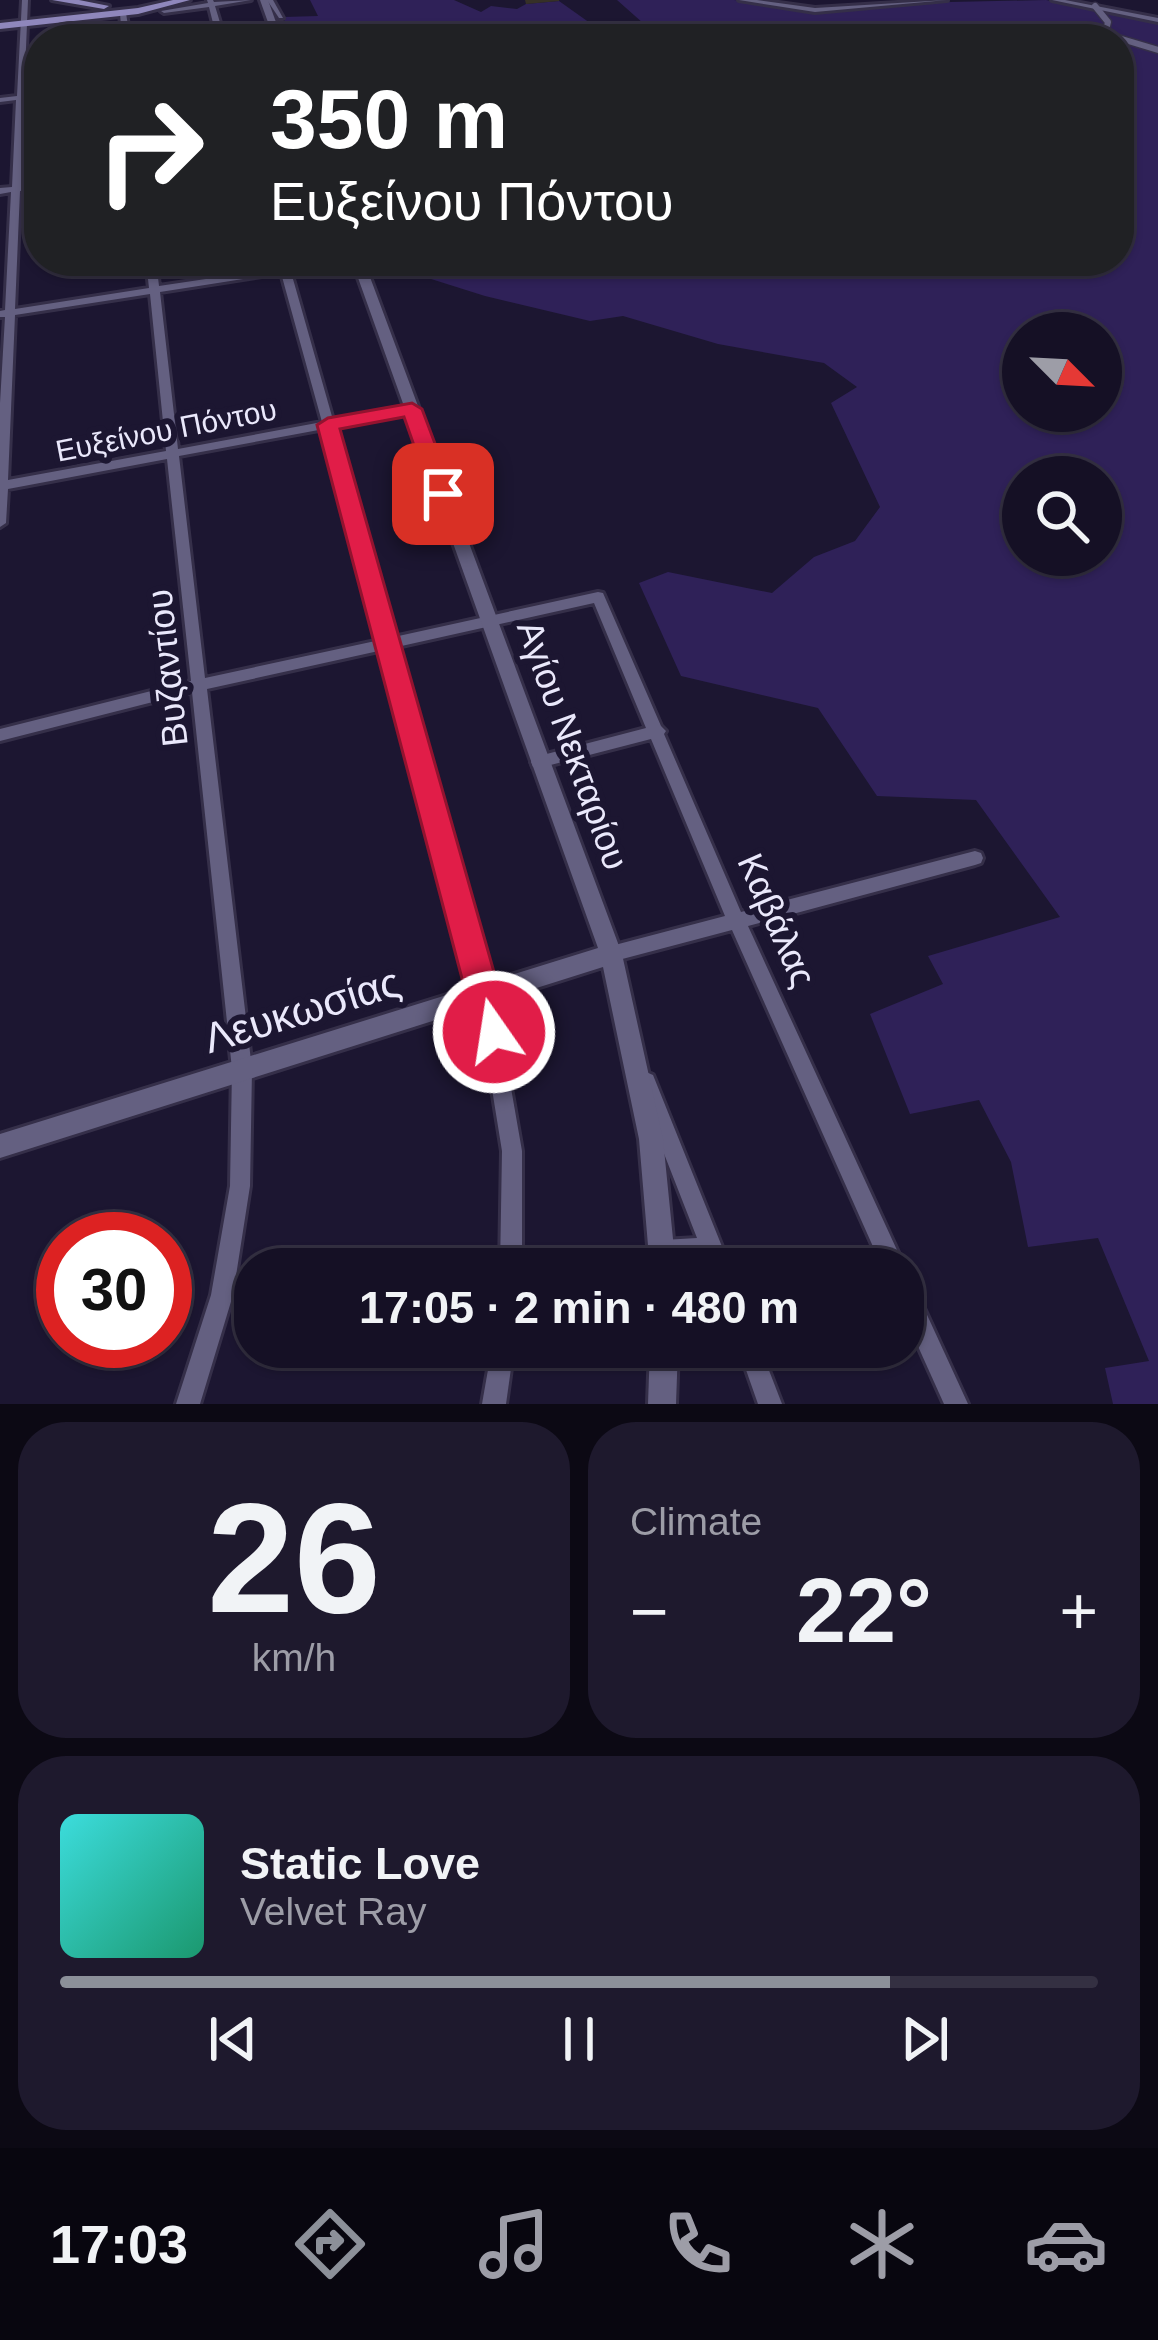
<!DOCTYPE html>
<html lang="en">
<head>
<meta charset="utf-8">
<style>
  body { margin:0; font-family:Helvetica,sans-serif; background:#1e192d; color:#f1f3f6; height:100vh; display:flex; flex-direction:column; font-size:45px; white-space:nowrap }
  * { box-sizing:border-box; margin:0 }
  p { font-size:39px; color:#9d9da7 }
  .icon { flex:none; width:66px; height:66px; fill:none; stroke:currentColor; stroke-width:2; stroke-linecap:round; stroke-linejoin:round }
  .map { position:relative; height:1404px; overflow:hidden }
  .side { display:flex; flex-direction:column; gap:18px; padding:18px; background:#0c0914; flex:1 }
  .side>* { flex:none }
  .banner { position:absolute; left:24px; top:24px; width:1110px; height:252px; border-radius:48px; box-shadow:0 3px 9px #0004,0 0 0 3px #343042; background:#202124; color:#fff; overflow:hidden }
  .needle { width:78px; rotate:114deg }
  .fabs { position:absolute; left:1002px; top:312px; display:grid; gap:24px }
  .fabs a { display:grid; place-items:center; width:120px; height:120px; border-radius:50%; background:#151025; box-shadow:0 3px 9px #0004,0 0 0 3px #343042; font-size:60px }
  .speed { position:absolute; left:36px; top:1212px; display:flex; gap:24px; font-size:60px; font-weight:700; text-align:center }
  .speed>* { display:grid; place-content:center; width:156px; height:156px; border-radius:50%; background:#151025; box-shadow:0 3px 9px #0004,0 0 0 3px #343042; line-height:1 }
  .speed .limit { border:18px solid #d22; background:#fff; color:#111 }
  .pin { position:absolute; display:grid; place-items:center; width:102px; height:102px; color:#fff; margin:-51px; border-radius:24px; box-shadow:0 6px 18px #0006 }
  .me { position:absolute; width:132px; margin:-66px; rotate:347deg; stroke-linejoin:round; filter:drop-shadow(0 0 9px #0008) }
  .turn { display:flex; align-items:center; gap:42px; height:252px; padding:0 48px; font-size:54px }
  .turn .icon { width:156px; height:156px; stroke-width:2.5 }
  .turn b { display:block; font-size:84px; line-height:102px }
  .big { font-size:90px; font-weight:700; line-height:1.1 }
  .side .widget { flex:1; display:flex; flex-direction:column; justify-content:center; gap:18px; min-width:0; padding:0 42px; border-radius:48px; background:#1e192d }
  .side .dial { align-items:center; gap:0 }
  .dial b { font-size:156px; line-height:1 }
  .song { display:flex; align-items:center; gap:36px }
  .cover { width:144px; height:144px; border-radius:18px; background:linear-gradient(135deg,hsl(180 70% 55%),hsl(160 70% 35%)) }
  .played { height:12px; border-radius:6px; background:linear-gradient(90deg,#8c9099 80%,#343042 80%) }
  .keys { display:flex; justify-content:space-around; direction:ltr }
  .heat { display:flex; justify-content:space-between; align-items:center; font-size:66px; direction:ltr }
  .side .tiles { flex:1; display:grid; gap:18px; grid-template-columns:1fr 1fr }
  .widget:last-child { grid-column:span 2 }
  .trip { position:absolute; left:234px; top:1248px; width:690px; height:120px; border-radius:48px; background:#151025; box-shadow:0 3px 9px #0004,0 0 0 3px #343042; font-weight:700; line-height:120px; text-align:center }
  .tabs { display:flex; height:192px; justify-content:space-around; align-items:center; background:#08060f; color:#9d9da7 }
  .tabs .icon { width:84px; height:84px }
  .tabs .current { color:#8c9099 }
  .tabs b { font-size:54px; color:#f1f3f6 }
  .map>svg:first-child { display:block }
</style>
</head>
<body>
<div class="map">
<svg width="1158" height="1404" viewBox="0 0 1158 1404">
  <rect width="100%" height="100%" fill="#1c1631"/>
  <g fill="#2f2158" fill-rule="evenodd">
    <polygon points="310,0 454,0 481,12 491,6 517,9 526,4 559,1 590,23 625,23 628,36 637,39 287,39 284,17 318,16"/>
    <path d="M617 0H734L830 12 906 3 1046 0 1158 23V1404H1113L1105 1368 1149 1361 1098 1238 1028 1247 1011 1162 979 1100 910 1114 870 1014 943 984 928 956 1060 917 976 800 877 796 818 708 681 676 639 583 668 572 772 593 814 557 855 541 880 507 831 403 857 387 824 363 718 344 623 316 590 321 485 296 374 261H1119V39H661ZM1023 333H1101V411H1023ZM1023 477H1101V555H1023Z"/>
  </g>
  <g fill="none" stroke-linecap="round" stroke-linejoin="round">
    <defs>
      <polyline id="pedestrian" points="1095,6 1108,22 1105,34 1158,50"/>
      <g id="minor">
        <path d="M22 0H28L24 95 39 93V97L24 99 21 186 39 183V189L20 191 15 309 149 288 146 261H156L159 286 280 268 278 261H288L289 266 323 261H347L342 264 291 272 333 420 411 405 417 409 411 413 335 427 394 637 598 592 603 593 661 726 666 731 664 734 741 912 975 851 981 853 983 858 981 863 975 865 748 926 902 1261 905 1269 903 1273V1269H883L732 930 611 962 605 960 602 954 605 948 611 946 725 916 651 739 539 768 533 767 531 762 533 757 539 756 646 728 594 603 397 647 495 996 522 1151V1269H500L502 1151 477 996 383 650 207 689 252 1069 250 1186 233 1295 200 1404H176L211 1295 230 1186 232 1069 192 692 0 741V729L191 681 167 459 8 489 6 523 0 527V403L5 317H0V311L5 310 11 192 0 194V188L12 187 16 100 0 102V98L17 96ZM281 273 322 422 178 449 160 292ZM150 294 166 451 8 480 15 315ZM324 429 380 640 205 678 179 456Z"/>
        <polygon points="207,0 213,0 214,2 251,0 215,6 225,39 217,39 209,7 164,13 161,11 208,3"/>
        <polygon points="267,0 273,0 283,18 279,18"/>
        <polygon points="739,0 757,0 815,8 947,0 815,12"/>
        <polygon points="1052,0 1065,0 1158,18 1158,22"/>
        <polygon points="123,11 126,13 130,39 122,39 120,13"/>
        <polygon points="646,1072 653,1075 731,1269 709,1269 705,1258 663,1262 655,1259 652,1251 655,1243 663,1240 697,1238 636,1082 639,1075"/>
        <polygon points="903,1277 911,1280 968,1404 944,1404 903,1313"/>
        <polygon points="492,1347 514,1347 506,1404 482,1404"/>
        <polygon points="738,1347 760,1347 782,1404 758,1404"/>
      </g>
      <g id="tertiary">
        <polygon points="260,0 268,0 282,39 274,39"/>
        <polygon points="352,261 364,261 622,954 663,1139 676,1269 650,1269 639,1139 603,967 0,1158 0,1134 598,948"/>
        <polygon points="650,1347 678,1347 676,1404 648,1404"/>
      </g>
      <g id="secondary">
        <polygon points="52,0 79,0 109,6 104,9"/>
        <polygon points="173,0 190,0 138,14 0,29 0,23 138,8"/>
      </g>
    </defs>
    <use href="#pedestrian" stroke="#352f49" stroke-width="9"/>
    <use href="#minor" stroke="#352f49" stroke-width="6"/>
    <use href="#tertiary" stroke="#352f49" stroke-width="6"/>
    <use href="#secondary" stroke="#352f49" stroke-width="6"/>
    <use href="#pedestrian" stroke="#646081" stroke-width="6"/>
    <use href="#minor" fill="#646081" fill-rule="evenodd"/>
    <use href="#tertiary" fill="#646081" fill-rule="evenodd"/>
    <use href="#secondary" fill="#8f87bc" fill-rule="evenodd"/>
  </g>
  <polygon fill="#363027" points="525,0 559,0 559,1 526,4"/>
  <polygon fill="#e11d48" stroke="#92132f" stroke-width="3" points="412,403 422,409 454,494 451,499 435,499 431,494 404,417 340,429 511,1032 506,1044 494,1049 481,1044 476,1032 317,425 328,418"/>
  <g text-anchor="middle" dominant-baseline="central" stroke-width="12" stroke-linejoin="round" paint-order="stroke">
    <g font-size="30" fill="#eae8fb" stroke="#1c1631">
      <text transform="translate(166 430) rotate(-11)">Ευξείνου Πόντου</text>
    </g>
    <g font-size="36" fill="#eae8fb" stroke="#1c1631">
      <text transform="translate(167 668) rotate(-96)">Βυζαντίου</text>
      <text transform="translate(573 745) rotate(70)">Αγίου Νεκταρίου</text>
      <text transform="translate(777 920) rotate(66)">Καβάλας</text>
    </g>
    <g font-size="42" fill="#eae8fb" stroke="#1c1631">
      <text transform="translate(302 1010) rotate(-17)">Λευκωσίας</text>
    </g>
  </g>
</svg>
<div class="fabs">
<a><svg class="needle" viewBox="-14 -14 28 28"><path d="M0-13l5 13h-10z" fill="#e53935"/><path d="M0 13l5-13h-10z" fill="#9d9da7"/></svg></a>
<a><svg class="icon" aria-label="search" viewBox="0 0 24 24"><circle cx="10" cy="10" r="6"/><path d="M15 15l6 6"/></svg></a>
</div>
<div class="speed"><div class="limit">30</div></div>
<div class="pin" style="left:443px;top:494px;background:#d93025"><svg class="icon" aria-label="arrive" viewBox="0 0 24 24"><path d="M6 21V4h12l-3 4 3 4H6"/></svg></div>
<svg class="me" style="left:494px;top:1032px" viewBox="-20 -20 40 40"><circle r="17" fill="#e11d48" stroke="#fff" stroke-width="3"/><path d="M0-11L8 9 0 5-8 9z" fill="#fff"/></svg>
<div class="trip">17:05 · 2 min · 480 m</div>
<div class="banner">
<div class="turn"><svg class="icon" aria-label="right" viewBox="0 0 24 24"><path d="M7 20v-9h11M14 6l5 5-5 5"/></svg><div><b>350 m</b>Ευξείνου Πόντου</div></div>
</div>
</div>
<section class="side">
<div class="tiles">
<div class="widget dial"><b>26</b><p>km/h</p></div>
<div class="widget"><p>Climate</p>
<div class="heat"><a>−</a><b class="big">22°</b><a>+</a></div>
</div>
<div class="widget">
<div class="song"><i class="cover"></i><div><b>Static Love</b><p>Velvet Ray</p></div></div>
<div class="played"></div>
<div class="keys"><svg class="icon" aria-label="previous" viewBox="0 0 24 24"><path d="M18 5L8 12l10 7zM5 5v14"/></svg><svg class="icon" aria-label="pause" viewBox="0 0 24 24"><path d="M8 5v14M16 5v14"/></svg><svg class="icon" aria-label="next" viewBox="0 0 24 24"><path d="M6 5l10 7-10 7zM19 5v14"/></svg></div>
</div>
</div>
</section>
<nav class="tabs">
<b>17:03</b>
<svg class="icon current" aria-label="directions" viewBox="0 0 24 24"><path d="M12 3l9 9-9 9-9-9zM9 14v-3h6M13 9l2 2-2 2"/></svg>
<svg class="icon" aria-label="music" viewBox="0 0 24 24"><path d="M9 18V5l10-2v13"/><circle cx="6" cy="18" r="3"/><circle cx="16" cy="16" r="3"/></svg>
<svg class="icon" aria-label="phone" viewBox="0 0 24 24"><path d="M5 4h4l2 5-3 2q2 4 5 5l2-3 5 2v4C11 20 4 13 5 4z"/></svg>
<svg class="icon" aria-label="climate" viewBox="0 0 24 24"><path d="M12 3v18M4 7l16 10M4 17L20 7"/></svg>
<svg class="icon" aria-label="car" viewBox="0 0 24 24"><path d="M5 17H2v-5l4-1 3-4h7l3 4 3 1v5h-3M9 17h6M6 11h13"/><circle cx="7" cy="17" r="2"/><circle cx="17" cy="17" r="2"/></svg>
</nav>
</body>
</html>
